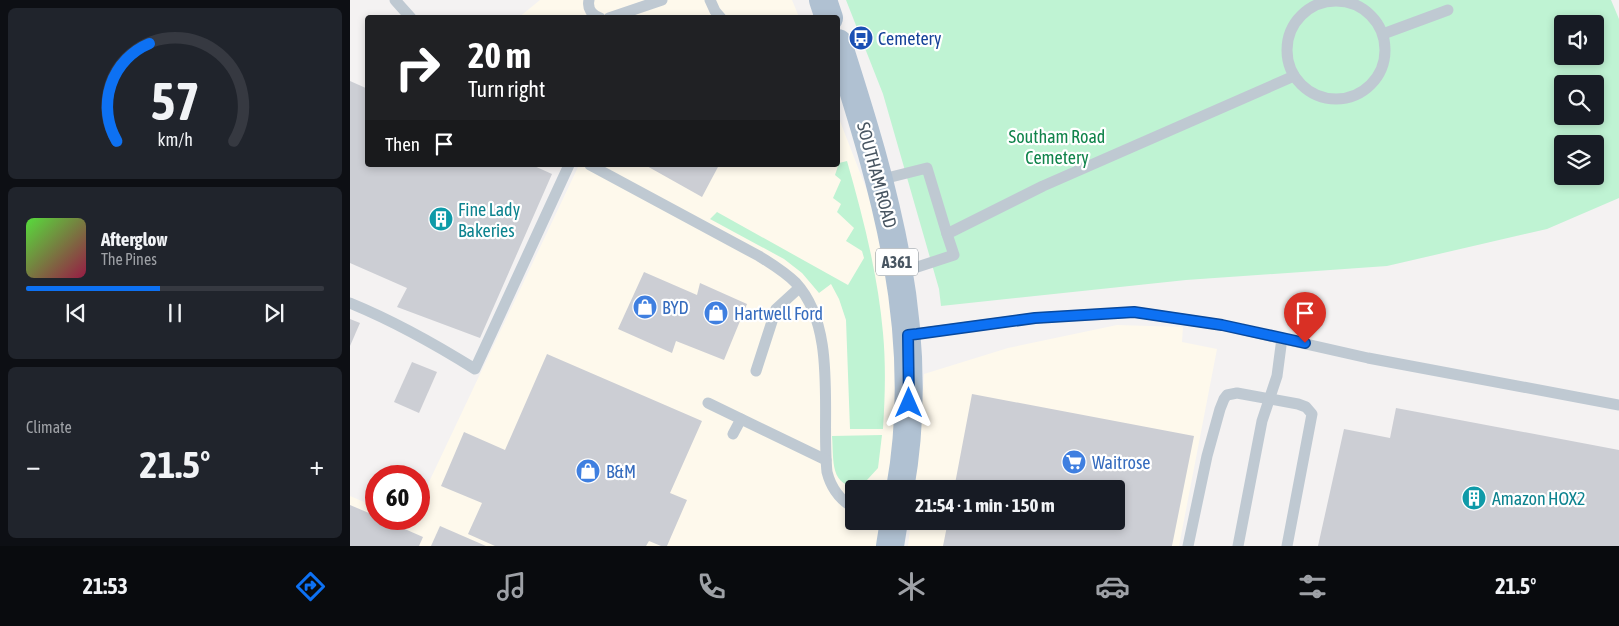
<!DOCTYPE html>
<html lang="en">
<head>
<meta charset="utf-8">
<style>
  body { margin:0; font-family:"Asap Condensed",sans-serif; background:#20242c; color:#f1f3f6; height:100vh; display:flex; flex-direction:column; font-size:19px; white-space:nowrap }
  * { box-sizing:border-box; margin:0 }
  p { font-size:16px; color:#9ea1a6 }
  .icon { flex:none; width:28px; height:28px; fill:none; stroke:currentColor; stroke-width:2; stroke-linecap:round; stroke-linejoin:round }
  .map { position:relative; flex:1; overflow:hidden }
  .details { display:flex; flex-direction:column; gap:8px; padding:8px; background:#0d0f14; width:350px }
  .details>* { flex:none }
  .banner { position:absolute; left:15px; top:15px; width:475px; height:152px; border-radius:5px; box-shadow:0 2px 8px #0003; background:#202124; color:#fff; overflow:hidden }
  .buttons { position:absolute; left:1204px; top:15px; display:grid; gap:10px }
  .buttons a { display:grid; place-items:center; width:50px; height:50px; border-radius:5px; background:#171b24; box-shadow:0 2px 8px #0003; font-size:25px }
  .speed { position:absolute; left:15px; top:465px; display:flex; gap:10px; font-size:25px; font-weight:700; text-align:center }
  .speed>* { display:grid; place-content:center; width:65px; height:65px; border-radius:50%; background:#171b24; box-shadow:0 2px 8px #0003; line-height:1 }
  .speed .limit { border:8px solid #d22; background:#fff; color:#111 }
  .pin { position:absolute; display:grid; place-items:center; width:42px; height:42px; color:#fff; margin:-51px -21px; border-radius:50% 50% 50% 0; rotate:-45deg; box-shadow:0 0 5px #0007 }
  .pin .icon { rotate:45deg }
  .me { position:absolute; width:55px; margin:-28px; rotate:0deg; stroke-linejoin:round; filter:drop-shadow(0 0 4px #0008) }
  .turn { display:flex; align-items:center; gap:18px; height:105px; padding:0 20px; font-size:22px }
  .turn .icon { width:65px; height:65px; stroke-width:2.5 }
  .turn b { display:block; font-size:35px; line-height:42px }
  .then { display:flex; align-items:center; height:48px; padding:0 20px; background:#0003; gap:10px; font-size:19px }
  .big { font-size:38px; font-weight:700; line-height:1.1 }
  .details .card { flex:1; display:flex; flex-direction:column; justify-content:center; gap:8px; min-width:0; padding:0 18px; border-radius:8px; background:#20242c }
  .details .dial { align-items:center; gap:0 }
  .dial svg { height:130px; overflow:visible; fill:none; stroke:#363941; stroke-width:7; stroke-linecap:round; text-anchor:middle }
  .dial text { fill:#f1f3f6; stroke:none }
  .song { display:flex; align-items:center; gap:15px }
  .cover { width:60px; height:60px; border-radius:8px; background:linear-gradient(135deg,hsl(110 70% 55%),hsl(340 70% 35%)) }
  .played { height:5px; border-radius:2px; background:linear-gradient(90deg,#0d71f3 45%,#363941 45%) }
  .keys { display:flex; justify-content:space-around; direction:ltr }
  .heat { display:flex; justify-content:space-between; align-items:center; font-size:28px; direction:ltr }
  .trip { position:absolute; left:495px; top:480px; width:280px; height:50px; border-radius:5px; background:#171b24; box-shadow:0 2px 8px #0003; font-weight:700; line-height:50px; text-align:center }
  .tab-bar { display:flex; height:80px; justify-content:space-around; align-items:center; background:#090b0e; color:#9ea1a6 }
  .tab-bar .icon { width:35px; height:35px }
  .tab-bar .active { color:#0d71f3 }
  .tab-bar b { font-size:22px; color:#f1f3f6 }
  main { display:flex; flex:1; min-height:0 }
  .map>svg:first-child { display:block }
</style>
</head>
<body>
<main>
<section class="details">
<div class="card dial"><svg viewBox="0 0 100 80">
<path d="M14 69A42 42 0 1 1 86 69"/>
<path d="M14 69A42 42 0 0 1 34 9" stroke="#0d71f3"/>
<text x="50" y="56" font-size="32" font-weight="700">57</text>
<text x="50" y="72" font-size="11">km/h</text>
</svg></div>
<div class="card">
<div class="song"><i class="cover"></i><div><b>Afterglow</b><p>The Pines</p></div></div>
<div class="played"></div>
<div class="keys"><svg class="icon" aria-label="previous" viewBox="0 0 24 24"><path d="M18 5L8 12l10 7zM5 5v14"/></svg><svg class="icon" aria-label="pause" viewBox="0 0 24 24"><path d="M8 5v14M16 5v14"/></svg><svg class="icon" aria-label="next" viewBox="0 0 24 24"><path d="M6 5l10 7-10 7zM19 5v14"/></svg></div>
</div>
<div class="card"><p>Climate</p>
<div class="heat"><a>−</a><b class="big">21.5°</b><a>+</a></div>
</div>
</section>
<div class="map">
<svg width="1269" height="546" viewBox="0 0 1269 546">
  <rect width="100%" height="100%" fill="#f4f2f2"/>
  <g fill="#fef9ec">
    <polygon points="190,0 442,0 449,17 168,18"/>
    <polygon points="488,116 549,273 545,489 504,489 504,521 544,521 539,546 0,546 0,496 26,507 26,519 55,519 60,521 61,519 69,519 69,503 229,165 488,165"/>
    <polygon points="767,325 833,327 832,342 867,349 829,546 558,546 561,521 766,521 766,489 565,489 574,374 658,348"/>
  </g>
  <g fill="#bff3d3" fill-rule="evenodd">
    <path d="M496 0H1261L1269 19V198L1197 229 1037 266 836 280 591 306 589 289 533 94ZM1212 24H1245V56H1212ZM1212 84H1245V116H1212ZM1212 144H1245V176H1212Z"/>
    <path d="M497 161C513 217 528 275 533 333 536 365 535 398 533 429H500L496 320 489 299 481 284 469 293 452 273 434 259 360 219 367 212 498 285 514 258 512 251 496 241 504 228 487 212 491 204 483 198 491 180 485 175 489 163Z"/>
    <path d="M532 435 528 468 517 480 516 487C479 490 484 463 482 436Z"/>
  </g>
  <g fill="#ccced4">
    <polygon points="0,81 18,89 18,165 182,165 202,174 130,338 47,307 57,288 0,263"/>
    <polygon points="295,165 369,165 352,197"/>
    <polygon points="294,272 347,295 350,283 397,304 374,360 326,341 322,353 268,329"/>
    <polygon points="0,319 10,323 0,346"/>
    <polygon points="197,354 352,421 320,493 337,500 317,546 311,546 299,541 296,546 145,546 118,534 132,503 91,486 114,432 155,450"/>
    <polygon points="62,362 87,372 69,413 44,402"/>
    <polygon points="622,394 844,436 822,546 593,546 598,521 766,521 766,489 604,489"/>
    <polygon points="1046,408 1269,450 1269,546 968,546 994,429 1040,438"/>
    <polygon points="0,505 26,516 26,519 32,519 73,537 69,546 0,546"/>
    <polygon points="90,526 136,546 81,546"/>
  </g>
  <g fill="none" stroke-linecap="round" stroke-linejoin="round">
    <g stroke="#bfc9d2" stroke-width="11">
      <polyline points="45,0 61,18"/>
      <path d="M239 0C237 9 242 15 250 18"/>
      <polyline points="360,0 365,11 371,18"/>
      <circle cx="986" cy="50" r="49"/>
      <polyline points="259,18 312,0"/>
      <polyline points="1033,34 1098,10"/>
      <path d="M240 165 409 256C422 264 435 272 446 283 488 329 471 414 477 472 481 488 490 500 504 508"/>
      <polyline points="529,180 577,168 597,234"/>
      <polyline points="549,273 604,255 597,234 693,186 944,76"/>
      <path d="M0 303C44 321 85 344 125 369L219 165"/>
      <polyline points="558,335 685,318 784,312 872,325 1018,358 1269,405"/>
      <polyline points="406,371 426,309 449,288"/>
      <polyline points="358,403 476,460"/>
      <polyline points="383,434 391,419"/>
      <polyline points="838,546 857,456 870,409 874,399 877,395 887,393 948,404 956,407 962,414 937,546"/>
      <polyline points="888,546 912,421 927,376 932,338"/>
    </g>
    <g stroke="#b0c1d2" stroke-width="28">
      <polyline points="473,0 479,18"/>
      <path d="M488 43C535 189 578 333 550 489"/>
      <polyline points="540,546 544,521"/>
    </g>
  </g>
  <g fill="none" stroke-linecap="round" stroke-linejoin="round">
    <defs>
      <polyline id="route" points="559,403 558,335 567,334 685,318 784,312 872,325 955,343"/>
    </defs>
    <use href="#route" stroke="#08499e" stroke-width="12"/>
    <use href="#route" stroke="#0d71f3" stroke-width="9"/>
  </g>
  <defs>
    <symbol id="bus-disc" viewBox="-11 -11 22 22"><circle r="9.5" fill="#1a4fb4" stroke="#fff"/><path d="M-5-6H5V4H4V6H2V4H-2V6H-4V4H-5ZM-3.5-4V0h7V-4ZM-3.5 1.2v1.5H-2V1.2ZM2 1.2v1.5H3.5V1.2Z" fill="#fff"/></symbol>
    <symbol id="building-disc" viewBox="-11 -11 22 22"><circle r="9.5" fill="#0f9aa8" stroke="#fff"/><path d="M-4-6H4V6H1V3H-1V6H-4ZM-2.5-4.3h1.7v1.8h-1.7ZM.8-4.3h1.7v1.8H.8ZM-2.5-1h1.7V.8h-1.7ZM.8-1h1.7V.8H.8Z" fill="#fff"/></symbol>
    <symbol id="shop-disc" viewBox="-11 -11 22 22"><circle r="9.5" fill="#3f7fe0" stroke="#fff"/><path d="M-5-2.5h2.3a2.7 3.5 0 0 1 5.4 0H5L5.5 6h-11ZM-1.5-2.5h3a1.5 2.3 0 0 0-3 0Z" fill="#fff"/></symbol>
    <symbol id="supermarket-disc" viewBox="-11 -11 22 22"><circle r="9.5" fill="#3f7fe0" stroke="#fff"/><path d="M-6-5.5h2.5l.6 2H6L4.5 2H-2.5L-4.4-4H-6ZM-1.5 3.2a1.3 1.3 0 1 0 .1 0ZM3 3.2a1.3 1.3 0 1 0 .1 0Z" fill="#fff"/></symbol>
  </defs>
  <g fill-rule="evenodd">
    <use href="#bus-disc" x="497" y="24" width="28" height="28"/>
    <use href="#building-disc" x="77" y="205" width="28" height="28"/>
    <use href="#shop-disc" x="281" y="293" width="28" height="28"/>
    <use href="#shop-disc" x="352" y="299" width="28" height="28"/>
    <use href="#supermarket-disc" x="710" y="448" width="28" height="28"/>
    <use href="#shop-disc" x="224" y="457" width="28" height="28"/>
    <use href="#building-disc" x="1110" y="484" width="28" height="28"/>
  </g>
  <g text-anchor="middle" dominant-baseline="central" stroke-width="4.5" stroke-linejoin="round" paint-order="stroke">
    <rect fill="#fff" stroke="#7f8890" stroke-width="1" x="526" y="248.5" width="42" height="27" rx="4"/>
    <g font-size="16" font-weight="bold" fill="#485561">
      <text x="547" y="262">A361</text>
    </g>
    <g font-size="18" fill="#164399" stroke="#fff" text-anchor="start">
      <text x="528" y="38">Cemetery</text>
    </g>
    <g font-size="18" fill="#11844b" stroke="#fff">
      <text x="707" y="136">Southam Road<tspan x="707" dy="21">Cemetery</tspan></text>
    </g>
    <g font-size="18" fill="#485561" stroke="#fff">
      <text transform="translate(527 175) rotate(75)">SOUTHAM ROAD</text>
    </g>
    <g font-size="18" fill="#0d838f" stroke="#fff" text-anchor="start">
      <text x="108" y="209">Fine Lady<tspan x="108" dy="21">Bakeries</tspan></text>
      <text x="1142" y="498">Amazon HOX2</text>
    </g>
    <g font-size="18" fill="#366cbe" stroke="#fff" text-anchor="start">
      <text x="312" y="307">BYD</text>
      <text x="384" y="313">Hartwell Ford</text>
      <text x="742" y="462">Waitrose</text>
      <text x="256" y="471">B&amp;M</text>
    </g>
  </g>
</svg>
<div class="buttons">
<a><svg class="icon" aria-label="sound" viewBox="0 0 24 24"><path d="M4 9h4l5-4v14l-5-4H4zM17 9q2 3 0 6"/></svg></a>
<a><svg class="icon" aria-label="search" viewBox="0 0 24 24"><circle cx="10" cy="10" r="6"/><path d="M15 15l6 6"/></svg></a>
<a><svg class="icon" aria-label="layers" viewBox="0 0 24 24"><path d="M12 4l9 5-9 5-9-5zM3 14l9 5 9-5"/></svg></a>
</div>
<div class="speed"><div class="limit">60</div></div>
<div class="pin" style="left:955px;top:343px;background:#d93025"><svg class="icon" aria-label="arrive" viewBox="0 0 24 24"><path d="M6 21V4h12l-3 4 3 4H6"/></svg></div>
<svg class="me" style="left:559px;top:403px" viewBox="-20 -20 40 40"><path d="M0-17L14 15 0 8-14 15z" fill="#0d71f3" stroke="#fff" stroke-width="4"/></svg>
<div class="trip">21:54 · 1 min · 150 m</div>
<div class="banner">
<div class="turn"><svg class="icon" aria-label="right" viewBox="0 0 24 24"><path d="M7 20v-9h11M14 6l5 5-5 5"/></svg><div><b>20 m</b>Turn right</div></div>
<div class="then">Then<svg class="icon" aria-label="arrive" viewBox="0 0 24 24"><path d="M6 21V4h12l-3 4 3 4H6"/></svg></div>
</div>
</div>
</main>
<nav class="tab-bar">
<b>21:53</b>
<svg class="icon active" aria-label="directions" viewBox="0 0 24 24"><path d="M12 3l9 9-9 9-9-9zM9 14v-3h6M13 9l2 2-2 2"/></svg>
<svg class="icon" aria-label="music" viewBox="0 0 24 24"><path d="M9 18V5l10-2v13"/><circle cx="6" cy="18" r="3"/><circle cx="16" cy="16" r="3"/></svg>
<svg class="icon" aria-label="phone" viewBox="0 0 24 24"><path d="M5 4h4l2 5-3 2q2 4 5 5l2-3 5 2v4C11 20 4 13 5 4z"/></svg>
<svg class="icon" aria-label="climate" viewBox="0 0 24 24"><path d="M12 3v18M4 7l16 10M4 17L20 7"/></svg>
<svg class="icon" aria-label="car" viewBox="0 0 24 24"><path d="M5 17H2v-5l4-1 3-4h7l3 4 3 1v5h-3M9 17h6M6 11h13"/><circle cx="7" cy="17" r="2"/><circle cx="17" cy="17" r="2"/></svg>
<svg class="icon" aria-label="filters" viewBox="0 0 24 24"><path d="M4 7h16M4 17h16"/><circle cx="9" cy="7" r="2"/><circle cx="15" cy="17" r="2"/></svg>
<b>21.5°</b>
</nav>
</body>
</html>
